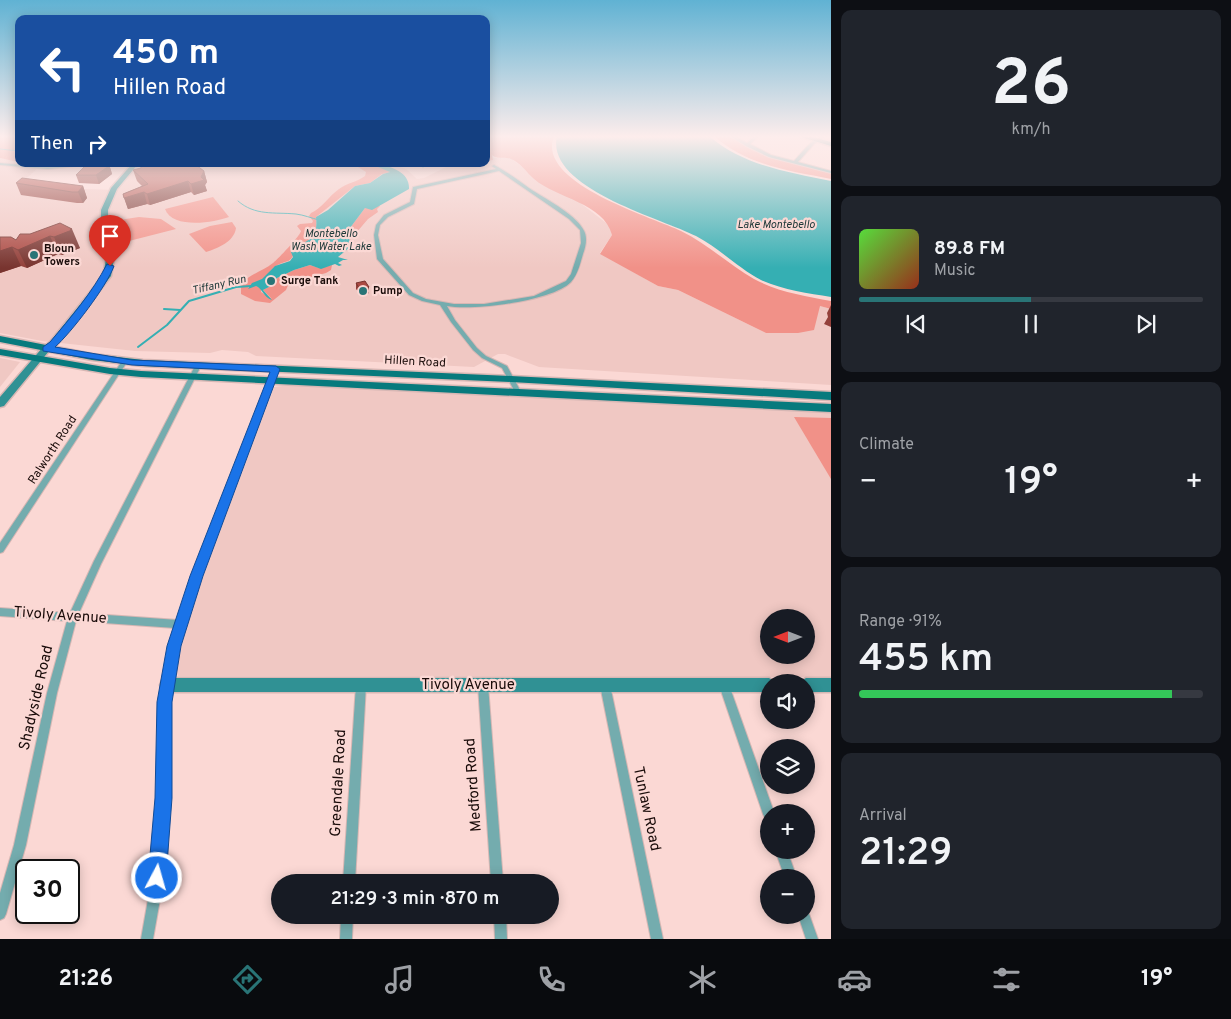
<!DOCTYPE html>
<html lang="en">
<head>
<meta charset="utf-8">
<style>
  body { margin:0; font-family:Overpass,sans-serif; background:#20242c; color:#f1f3f6; height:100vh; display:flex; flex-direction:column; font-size:19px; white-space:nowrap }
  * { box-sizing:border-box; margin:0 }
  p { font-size:16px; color:#9ea1a6 }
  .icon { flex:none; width:28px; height:28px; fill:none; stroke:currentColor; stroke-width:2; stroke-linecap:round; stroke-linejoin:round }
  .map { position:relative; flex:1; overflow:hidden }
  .sheet { display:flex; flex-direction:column; gap:10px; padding:10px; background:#0d0f14; width:400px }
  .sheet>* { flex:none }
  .top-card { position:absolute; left:15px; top:15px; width:475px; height:152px; border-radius:10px; box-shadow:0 2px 12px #0003; background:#1a4fa0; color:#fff; overflow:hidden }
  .needle { width:32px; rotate:270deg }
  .controls { position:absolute; left:760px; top:609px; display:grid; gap:10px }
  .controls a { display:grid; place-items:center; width:55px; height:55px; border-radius:50%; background:#171b24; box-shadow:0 2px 12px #0003; font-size:25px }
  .speed { position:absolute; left:15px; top:859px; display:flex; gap:10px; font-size:25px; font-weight:700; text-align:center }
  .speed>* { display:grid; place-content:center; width:65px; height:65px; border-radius:50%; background:#171b24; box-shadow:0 2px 12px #0003; line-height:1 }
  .speed .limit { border:2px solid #111; border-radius:8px; background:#fff; color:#111 }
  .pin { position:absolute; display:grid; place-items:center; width:42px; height:42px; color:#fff; margin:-51px -21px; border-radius:50% 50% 50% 0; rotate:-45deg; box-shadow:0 0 5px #0007 }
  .pin .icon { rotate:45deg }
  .me { position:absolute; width:55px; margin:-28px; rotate:6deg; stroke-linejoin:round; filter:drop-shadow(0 0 4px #0008) }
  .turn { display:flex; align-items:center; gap:18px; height:105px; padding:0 15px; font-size:22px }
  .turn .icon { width:65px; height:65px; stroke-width:2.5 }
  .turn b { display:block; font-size:35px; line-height:42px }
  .then { display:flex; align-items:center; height:48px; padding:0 15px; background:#0003; gap:10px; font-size:19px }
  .big { font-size:38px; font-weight:600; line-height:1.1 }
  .sheet .widget { flex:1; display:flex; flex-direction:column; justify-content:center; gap:8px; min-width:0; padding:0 18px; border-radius:10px; background:#20242c }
  .sheet .dial { align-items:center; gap:0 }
  .dial b { font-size:65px; line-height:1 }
  .song { display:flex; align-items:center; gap:15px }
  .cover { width:60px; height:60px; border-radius:8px; background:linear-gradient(135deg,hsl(110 70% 55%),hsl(10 70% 35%)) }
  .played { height:5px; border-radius:2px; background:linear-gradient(90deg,#297476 50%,#363941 50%) }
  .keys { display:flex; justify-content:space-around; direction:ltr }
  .heat { display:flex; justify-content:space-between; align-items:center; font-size:28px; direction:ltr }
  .charge { height:8px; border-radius:4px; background:linear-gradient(90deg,#34c759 91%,#363941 0) }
  .trip { position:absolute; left:271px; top:874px; width:288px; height:50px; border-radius:25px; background:#171b24; box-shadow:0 2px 12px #0003; font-weight:600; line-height:50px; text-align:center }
  .dock { display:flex; height:80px; justify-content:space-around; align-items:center; background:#090b0e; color:#9ea1a6 }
  .dock .icon { width:35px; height:35px }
  .dock .selected { color:#297476 }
  .dock b { font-size:22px; color:#f1f3f6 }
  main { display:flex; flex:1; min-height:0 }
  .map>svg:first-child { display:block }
</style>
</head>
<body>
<main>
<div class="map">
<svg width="831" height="939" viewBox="0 0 831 939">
  <rect width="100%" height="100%" fill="#fbd8d4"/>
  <g fill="#f0c8c3" fill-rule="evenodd">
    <polygon points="0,158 19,161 19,164 40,166 17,187 118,190 140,164 392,164 406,169 417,179 424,178 448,166 461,164 486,164 486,159 495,158 510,158 524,168 535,180 579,202 610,226 612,235 600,253 658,286 678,290 766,333 820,306 831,309 831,385 539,367 505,354 498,354 474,367 256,356 248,352 222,350 210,353 135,351 42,341 0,333"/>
    <polygon points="0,358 20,362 0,387"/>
    <path d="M291 385 831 413V677L178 676 176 671 185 625 274 387ZM769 618H806V655H769Z"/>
  </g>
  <g fill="#f19188">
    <polygon points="0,136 19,136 19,162 0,158"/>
    <path d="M486 136H554C535 183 652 217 681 231 708 244 729 265 754 279 778 292 805 296 831 301V309L820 306 814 330 798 333H766L678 290 658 286 600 254 612 235C604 203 556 198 534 179 527 173 521 163 511 159 504 156 498 160 492 155L493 160 486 161Z"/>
    <path d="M714 136H729L768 157 831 173V179C790 171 746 165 714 136Z"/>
    <path d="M374 164 390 172 382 174 370 183 355 186 316 217C318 236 311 241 295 248 292 265 287 259 276 266 271 269 267 276 262 280 256 283 252 283 248 288L254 285 261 288V292L272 299 263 290 271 286 277 278 294 270 310 265 319 268 332 265 331 270 326 273 289 283 286 290 270 303 255 301 241 294V284C250 274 263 271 273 263 278 259 300 236 301 231L297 226 300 224 312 223 313 221 309 216 311 213C320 210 330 195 339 189 347 183 357 182 365 176L366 172 358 167Z"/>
    <path d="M213 197 229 217C213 223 172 229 165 209Z"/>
    <polygon points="379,205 380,206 377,209 378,212 368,219 350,240 347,232 365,208 373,208"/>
    <polygon points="139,217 161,219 176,229 129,241 125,240 120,231 119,220"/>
    <path d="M232 222 236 228C234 242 218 248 206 252L189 234 210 226Z"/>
    <polygon points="794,417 831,418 831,479"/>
  </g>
  <g fill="#35afb3">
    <path d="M557 136H709C744 166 788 172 831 181V297C808 293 783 290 761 280 738 268 719 248 696 236 661 218 545 188 557 136Z"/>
    <path d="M378 164C393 167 410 173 409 189L372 210 365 208 347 232 350 241 349 248 338 257 348 260H343L338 263 342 265 339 266 335 264 321 269 310 265 294 270 277 278 271 286 263 290 272 300C263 297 263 289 256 286L248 289 252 283 262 279 275 266 290 261 293 257 291 252C303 238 319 245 316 217L328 210 355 186 370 183 383 174 390 172 378 167Z"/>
  </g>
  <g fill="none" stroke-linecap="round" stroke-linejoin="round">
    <g stroke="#35afb3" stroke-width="1">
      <polyline points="0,149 19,151"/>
      <polyline points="423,167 430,164"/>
      <path d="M238 201C255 216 274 212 296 214 304 215 311 218 319 220"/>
    </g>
    <g stroke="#35afb3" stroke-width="2">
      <polyline points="164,309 180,310"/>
      <polyline points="138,347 167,325 189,301 236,287 251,286"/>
    </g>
    <defs>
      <g id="street">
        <path d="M730 136H735L747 143 755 136H759L750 144 771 155 794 161C803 152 813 136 826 136L814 144 798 162 831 171V173L769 157 746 146Z"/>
        <polygon points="0,163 48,167 76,164 88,164 86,165 48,169 0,165"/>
        <path d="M494 165C506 171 518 180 529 188 544 198 574 213 583 229 588 236 586 246 583 254 580 264 578 274 571 282 553 301 473 311 447 306L455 320 477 348 486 356 507 366 521 392 518 394 515 392 502 368 482 358 473 350 451 322 440 305 422 301 409 295 377 259 374 235 376 225 384 215 410 202 413 187 496 169 492 166ZM499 171 569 219 580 230 581 243 571 274 566 281 534 296 484 304H454L426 299 413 293 383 259 378 235 380 225 388 217 414 204 417 189Z"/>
        <polygon points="124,360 127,362 3,552 0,553 0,543 122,361"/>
        <polygon points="198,364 201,366 101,564 79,613 178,620 192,576 273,369 276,367 278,368 279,369 200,576 179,646 170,702 168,830 161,894 153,939 141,939 149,894 156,830 160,702 169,646 175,628 76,621 57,693 26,845 6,914 4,918 0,920 0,893 14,845 47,693 67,621 0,616 0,608 70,613 94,561 195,366"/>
        <polygon points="361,680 364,682 366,685 355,882 343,882 356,685 358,682"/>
        <polygon points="483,680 486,682 488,685 503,882 491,882 478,685 480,682"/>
        <polygon points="605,680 608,682 610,685 663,939 651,939 600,685 602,682"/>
        <polygon points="724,680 727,682 729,685 774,812 769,812 769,820 765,818 763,814 719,685 721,682"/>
        <polygon points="775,850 787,850 797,878 785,878"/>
        <polygon points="806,910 808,911 818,939 806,939 798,915 806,915"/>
        <polygon points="341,915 353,915 352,939 340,939"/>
        <polygon points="494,915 506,915 507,939 495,939"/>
      </g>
      <g id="secondary">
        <polygon points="132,164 138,164 117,189 108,210 108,225 114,259 111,276 56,346 49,351 4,406 0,407 0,397 43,347 50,342 103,276 106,259 101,225 101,210 111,188"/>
        <polygon points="167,678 769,678 775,682 769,682 769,692 167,692 162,690 160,685 162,680"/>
        <polygon points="806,678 831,678 831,692 806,692 806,682 800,682"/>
      </g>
      <g id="primary">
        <polygon points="798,136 809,136 831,142 831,146"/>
        <polygon points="0,336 92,354 143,360 511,376 831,392 831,400 511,382 143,366 92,360 0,342"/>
        <polygon points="0,349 110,368 141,371 831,404 831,412 141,377 110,374 0,355"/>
      </g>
    </defs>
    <use href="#street" stroke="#d7b7b4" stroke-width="2"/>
    <use href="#secondary" stroke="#d7b7b4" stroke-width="3"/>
    <use href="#primary" stroke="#d7b7b4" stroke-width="3"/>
    <use href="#street" fill="#74acae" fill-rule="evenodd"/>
    <use href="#secondary" fill="#309194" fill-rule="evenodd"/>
    <use href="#primary" fill="#077a7d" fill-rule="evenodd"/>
  </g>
  <g fill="#93403a">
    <polygon points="87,164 109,164 112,174 99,184 79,183 76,175"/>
    <polygon points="236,164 250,164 243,166 239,166"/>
    <polygon points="133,170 204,171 207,182 205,185 207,191 194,195 191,192 150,205 147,204 128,209 123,194 142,186 137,181"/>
    <polygon points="16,183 83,186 87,198 83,203 77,203 21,195"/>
    <polygon points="60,223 79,247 80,248 62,255 58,254 27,268 21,266 0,273 0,237 16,240"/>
    <polygon points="356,283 369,293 361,295 356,289"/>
    <polygon points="831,305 831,327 824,324 828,317 827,313"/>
  </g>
  <g fill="#78342f">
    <polygon points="108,164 109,164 112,174 99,184 96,175"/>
    <polygon points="242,164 250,164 243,166"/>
    <polygon points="204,171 207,182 205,185 207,191 194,195 191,184 201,177"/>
    <polygon points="188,181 191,192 150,205 147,194"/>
    <polygon points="83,186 87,198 83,203 78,192"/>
    <polygon points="144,192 147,204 128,209 124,198"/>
    <polygon points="72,229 80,248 62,255 54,237"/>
    <polygon points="50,236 58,254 27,268 18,250"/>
    <polygon points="12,247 21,266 0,273 0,251"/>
    <polygon points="369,287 369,293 361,295 360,289"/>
  </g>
  <g fill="#ab4a43" stroke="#78342f">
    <polygon points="87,164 108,164 106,165 109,166 96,175 76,175"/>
    <polygon points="156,164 187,164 190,166 196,165 204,171 201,177 204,180 191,184 188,181 147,194 144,192 124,198 123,194 148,184 133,170 141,168 141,165 150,165"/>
    <polygon points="22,178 83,186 78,192 72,192 16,183"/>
    <polygon points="60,223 72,229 70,229 72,230 54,237 50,236 18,250 12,247 0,251 0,237 11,237 16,240 20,234 30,234"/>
    <polygon points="365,281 369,287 360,289 356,283"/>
  </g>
  <linearGradient id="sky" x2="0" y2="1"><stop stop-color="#60b2d3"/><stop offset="0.51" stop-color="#fdedec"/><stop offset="1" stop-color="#fdedec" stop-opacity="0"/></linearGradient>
  <rect width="831" height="268" fill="url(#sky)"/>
  <path fill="#1a73e8" stroke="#114b97" d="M107 264 114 266C107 286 71 333 55 347L132 360 276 366 280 369 203 576 181 646 172 702V798L166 878 163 884 157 887 150 884 148 878 155 798 157 702 167 646 190 576 270 372 132 365 43 351V347L50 342C71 317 92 293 107 264Z"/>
  <g fill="#297476" stroke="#fbd8d4" stroke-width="2">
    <circle cx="34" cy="255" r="5"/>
    <circle cx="271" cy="281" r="5"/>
    <circle cx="363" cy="291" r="5"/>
  </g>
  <g text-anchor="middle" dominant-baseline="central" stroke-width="4.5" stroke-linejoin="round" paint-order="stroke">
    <g font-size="11" font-style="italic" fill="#203a3a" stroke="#fbd8d4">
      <text x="776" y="225">Lake Montebello</text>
      <text x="331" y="234">Montebello<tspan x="331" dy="13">Wash Water Lake</tspan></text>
      <text transform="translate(219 285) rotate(-13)">Tiffany Run</text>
    </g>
    <g font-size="11" font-weight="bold" fill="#190b09" stroke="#fbd8d4" text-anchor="start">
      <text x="44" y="249">Bloun<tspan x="44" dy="13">Towers</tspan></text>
      <text x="281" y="281">Surge Tank</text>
      <text x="373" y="291">Pump</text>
    </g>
    <g font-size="12" fill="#190b09" stroke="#fbd8d4">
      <text transform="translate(415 362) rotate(3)">Hillen Road</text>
      <text transform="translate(53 450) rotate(-57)">Ralworth Road</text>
    </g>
    <g font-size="15" fill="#190b09" stroke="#fbd8d4">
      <text transform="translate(60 616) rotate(4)">Tivoly Avenue</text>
      <text x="468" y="685">Tivoly Avenue</text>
      <text transform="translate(37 698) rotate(-77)">Shadyside Road</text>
      <text transform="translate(339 783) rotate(-87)">Greendale Road</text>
      <text transform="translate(474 785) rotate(-94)">Medford Road</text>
      <text transform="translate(646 809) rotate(78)">Tunlaw Road</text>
    </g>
  </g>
</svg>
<div class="controls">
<a><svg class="needle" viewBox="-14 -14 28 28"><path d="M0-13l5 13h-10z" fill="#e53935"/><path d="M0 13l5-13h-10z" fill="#9ea1a6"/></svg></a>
<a><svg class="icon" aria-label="sound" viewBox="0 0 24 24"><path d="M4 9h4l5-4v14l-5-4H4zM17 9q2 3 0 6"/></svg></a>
<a><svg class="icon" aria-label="layers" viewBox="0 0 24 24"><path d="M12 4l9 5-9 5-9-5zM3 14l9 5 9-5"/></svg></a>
<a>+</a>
<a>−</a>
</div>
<div class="speed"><div class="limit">30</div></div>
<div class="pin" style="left:110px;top:266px;background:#d93025"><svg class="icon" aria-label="arrive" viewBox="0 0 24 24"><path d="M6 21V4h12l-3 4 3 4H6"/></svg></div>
<svg class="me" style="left:157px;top:878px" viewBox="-20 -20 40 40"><circle r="17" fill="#1a73e8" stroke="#fff" stroke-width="3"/><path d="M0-11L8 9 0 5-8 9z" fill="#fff"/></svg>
<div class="trip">21:29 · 3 min · 870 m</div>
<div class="top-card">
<div class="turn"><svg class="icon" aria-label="left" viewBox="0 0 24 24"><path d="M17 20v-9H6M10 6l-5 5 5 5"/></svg><div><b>450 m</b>Hillen Road</div></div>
<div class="then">Then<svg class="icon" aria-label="right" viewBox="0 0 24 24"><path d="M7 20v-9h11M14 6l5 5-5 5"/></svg></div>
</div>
</div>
<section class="sheet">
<div class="widget dial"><b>26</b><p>km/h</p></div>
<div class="widget">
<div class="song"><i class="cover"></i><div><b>89.8 FM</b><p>Music</p></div></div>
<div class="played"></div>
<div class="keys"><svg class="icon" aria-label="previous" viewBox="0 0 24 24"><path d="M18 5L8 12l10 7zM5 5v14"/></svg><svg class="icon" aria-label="pause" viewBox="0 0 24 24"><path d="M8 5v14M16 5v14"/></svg><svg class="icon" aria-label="next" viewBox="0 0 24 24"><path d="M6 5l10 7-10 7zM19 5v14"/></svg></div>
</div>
<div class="widget"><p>Climate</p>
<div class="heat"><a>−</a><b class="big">19°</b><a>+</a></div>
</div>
<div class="widget"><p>Range · 91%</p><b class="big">455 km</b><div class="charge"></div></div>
<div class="widget"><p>Arrival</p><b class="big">21:29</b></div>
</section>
</main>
<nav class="dock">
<b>21:26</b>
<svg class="icon selected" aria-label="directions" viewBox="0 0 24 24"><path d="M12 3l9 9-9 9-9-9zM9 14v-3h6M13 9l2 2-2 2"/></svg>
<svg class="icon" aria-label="music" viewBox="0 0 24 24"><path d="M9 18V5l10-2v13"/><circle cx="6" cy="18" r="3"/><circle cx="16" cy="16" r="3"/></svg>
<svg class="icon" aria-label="phone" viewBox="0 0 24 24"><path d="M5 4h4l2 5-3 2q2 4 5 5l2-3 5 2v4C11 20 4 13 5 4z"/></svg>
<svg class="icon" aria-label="climate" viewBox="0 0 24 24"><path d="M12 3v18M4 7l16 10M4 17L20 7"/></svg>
<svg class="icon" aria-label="car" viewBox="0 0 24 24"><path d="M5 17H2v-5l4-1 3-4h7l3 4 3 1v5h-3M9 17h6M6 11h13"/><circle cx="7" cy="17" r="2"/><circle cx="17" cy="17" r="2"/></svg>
<svg class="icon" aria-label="filters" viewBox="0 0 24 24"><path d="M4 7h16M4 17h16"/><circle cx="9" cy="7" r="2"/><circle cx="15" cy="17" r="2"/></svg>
<b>19°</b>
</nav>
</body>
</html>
